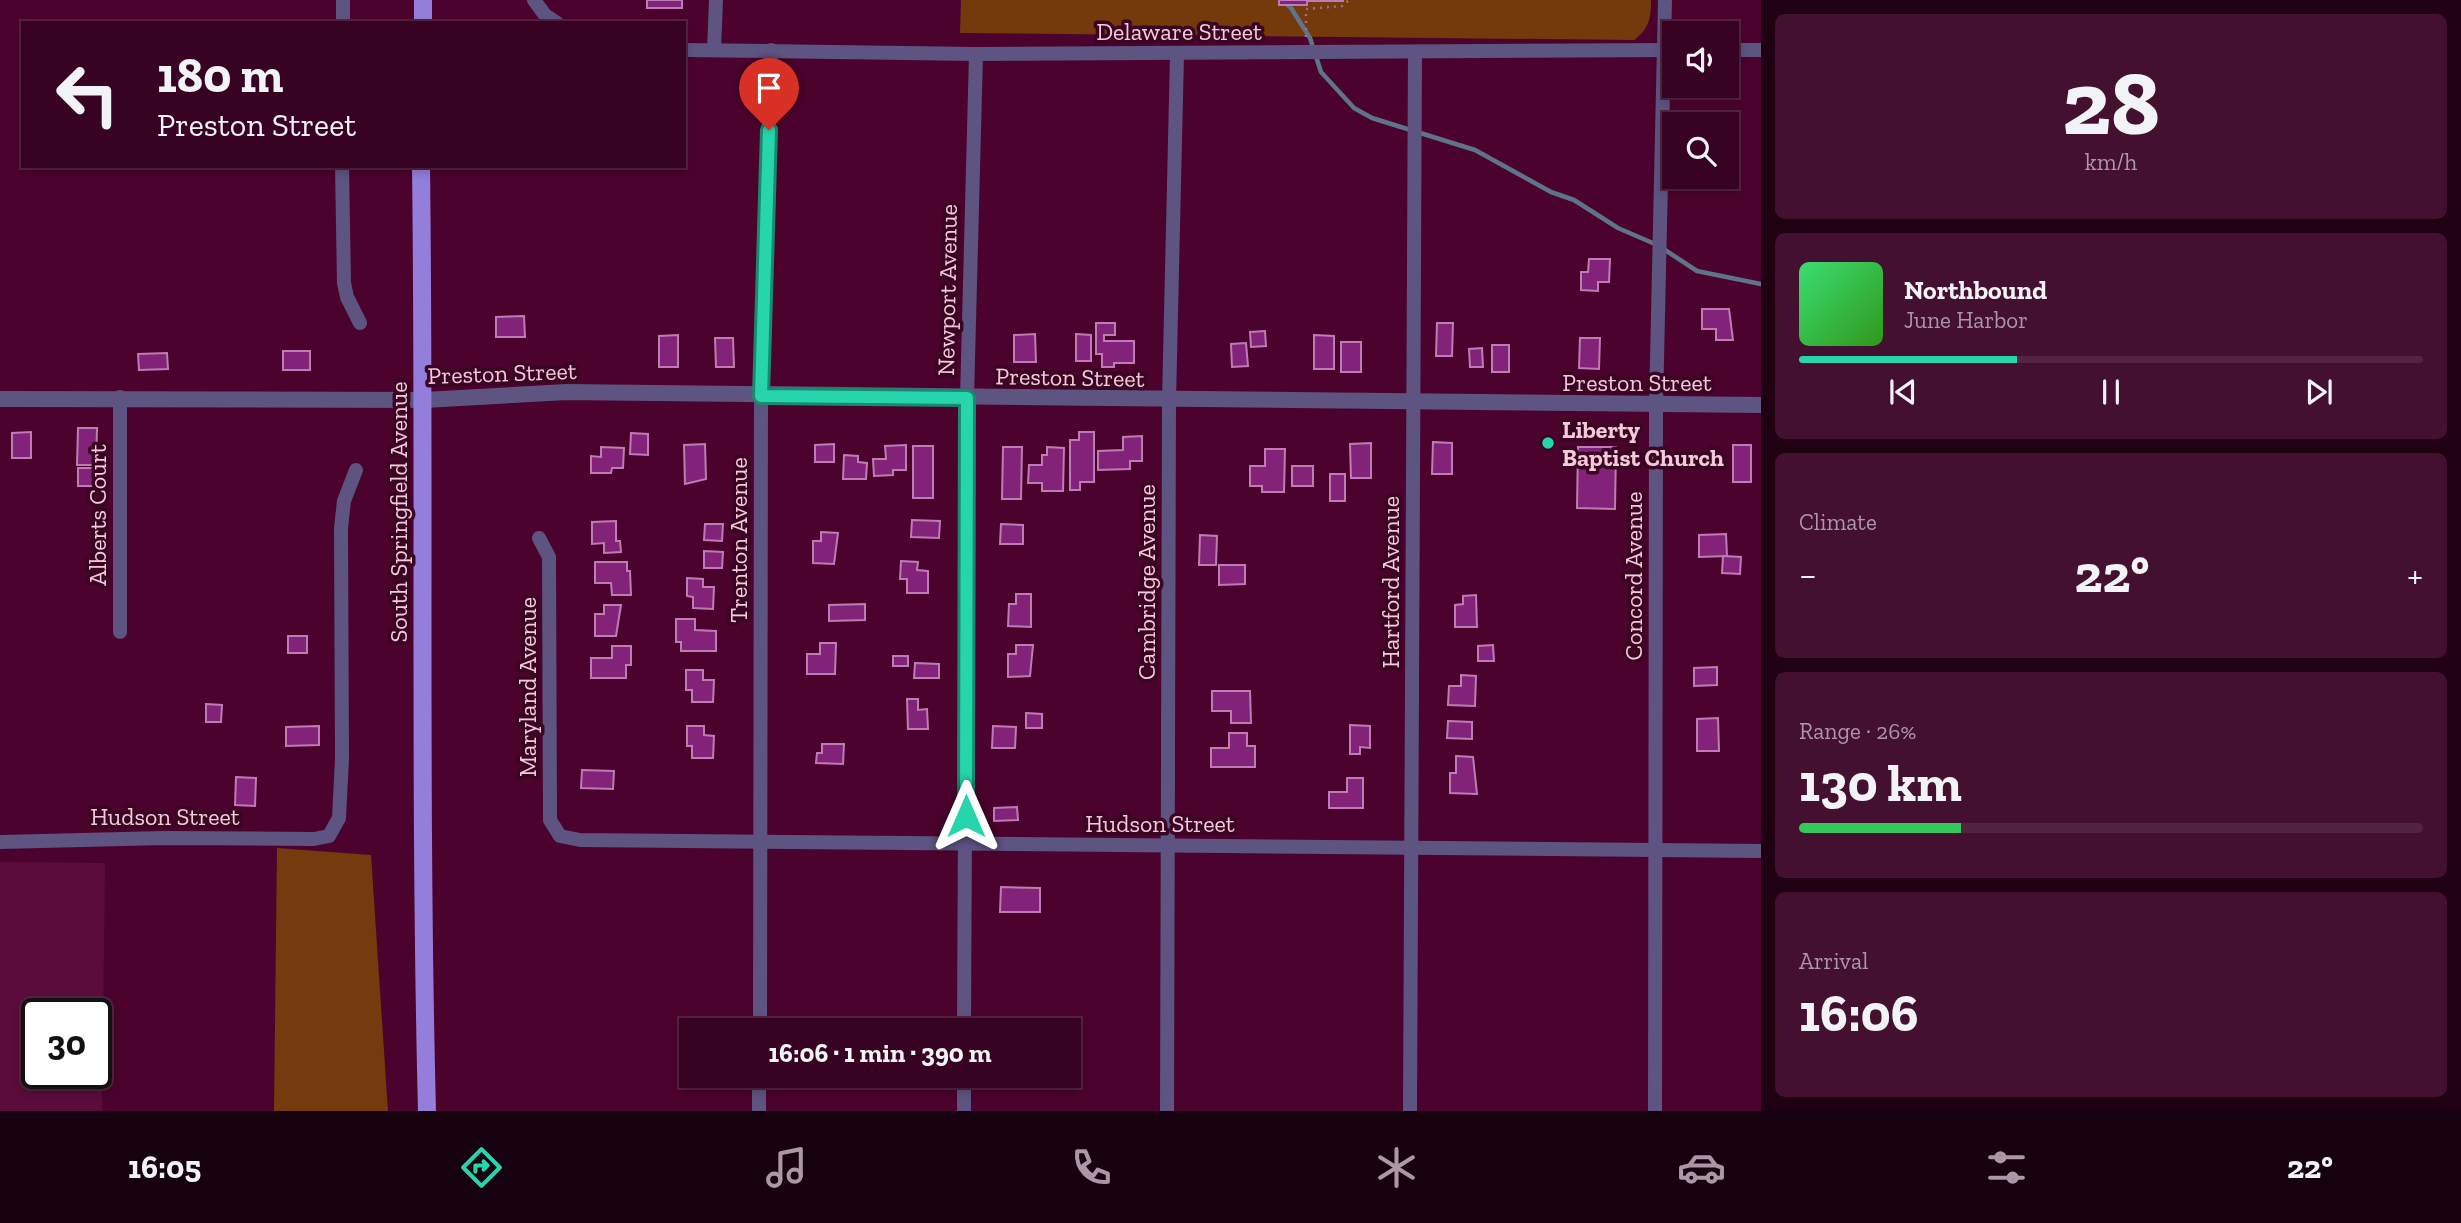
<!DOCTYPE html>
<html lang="en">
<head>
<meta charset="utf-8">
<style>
  body { margin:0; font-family:"Zilla Slab",serif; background:#43102f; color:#f1f3f6; height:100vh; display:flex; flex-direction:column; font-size:26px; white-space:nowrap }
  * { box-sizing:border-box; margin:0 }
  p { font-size:23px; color:#ab97a5 }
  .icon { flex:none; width:38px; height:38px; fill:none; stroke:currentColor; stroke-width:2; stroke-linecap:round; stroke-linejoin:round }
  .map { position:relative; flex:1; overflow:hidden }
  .sheet { display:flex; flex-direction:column; gap:14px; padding:14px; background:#1f0113; width:700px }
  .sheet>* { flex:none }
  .top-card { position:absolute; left:21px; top:21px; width:665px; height:147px; border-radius:0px; box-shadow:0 4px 10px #0003,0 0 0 2px #522440; background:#380222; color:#f1f3f6; overflow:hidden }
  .tools { position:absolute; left:1662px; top:21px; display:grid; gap:14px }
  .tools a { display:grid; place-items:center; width:77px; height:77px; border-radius:0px; background:#380222; box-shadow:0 4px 10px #0003,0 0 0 2px #522440; font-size:35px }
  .speed { position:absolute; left:21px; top:998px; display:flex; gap:14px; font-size:35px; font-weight:700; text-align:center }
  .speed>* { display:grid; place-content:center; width:91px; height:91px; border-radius:50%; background:#380222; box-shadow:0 4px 10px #0003,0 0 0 2px #522440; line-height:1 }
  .speed .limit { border:4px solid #111; border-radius:10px; background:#fff; color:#111 }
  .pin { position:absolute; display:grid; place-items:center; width:60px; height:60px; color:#fff; margin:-72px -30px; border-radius:50% 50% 50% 0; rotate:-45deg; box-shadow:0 0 7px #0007 }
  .pin .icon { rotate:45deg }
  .me { position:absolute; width:77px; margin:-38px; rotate:0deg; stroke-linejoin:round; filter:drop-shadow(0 0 5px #0008) }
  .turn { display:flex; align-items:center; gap:24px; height:147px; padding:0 21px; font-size:32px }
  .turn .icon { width:91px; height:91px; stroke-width:2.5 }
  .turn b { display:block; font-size:49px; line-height:60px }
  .big { font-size:52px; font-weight:700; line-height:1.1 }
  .sheet .card { flex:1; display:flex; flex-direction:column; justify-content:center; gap:10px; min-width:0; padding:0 24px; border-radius:10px; background:#43102f }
  .sheet .dial { align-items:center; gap:0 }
  .dial b { font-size:91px; line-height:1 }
  .song { display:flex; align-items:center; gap:21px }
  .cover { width:84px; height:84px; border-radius:10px; background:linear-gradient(135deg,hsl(140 70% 55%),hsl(110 70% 35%)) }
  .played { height:7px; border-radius:4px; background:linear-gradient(90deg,#27d5ad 35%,#522440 35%) }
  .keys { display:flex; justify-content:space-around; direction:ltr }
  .heat { display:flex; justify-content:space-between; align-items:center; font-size:38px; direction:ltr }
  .charge { height:10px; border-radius:5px; background:linear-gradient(90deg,#34c759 26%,#522440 0) }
  .trip { position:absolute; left:679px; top:1018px; width:402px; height:70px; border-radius:0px; background:#380222; box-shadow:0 4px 10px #0003,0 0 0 2px #522440; font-weight:700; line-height:70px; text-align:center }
  .tabs { display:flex; height:112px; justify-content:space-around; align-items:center; background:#16010e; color:#ab97a5 }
  .tabs .icon { width:49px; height:49px }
  .tabs .current { color:#27d5ad }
  .tabs b { font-size:32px; color:#f1f3f6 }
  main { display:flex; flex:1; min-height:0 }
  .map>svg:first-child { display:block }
</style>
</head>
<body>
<main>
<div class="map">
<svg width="1761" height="1111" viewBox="0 0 1761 1111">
  <rect width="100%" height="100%" fill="#4b032d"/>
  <path fill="#5b0c3a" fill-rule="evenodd" d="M0 862 105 863 102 1111H0ZM37 1013H96V1073H37Z"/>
  <path fill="#743a0c" d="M961 0H1651C1651 18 1649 29 1634 40L960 33Z"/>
  <polygon fill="#753a0e" points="277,848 371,855 388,1111 274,1111"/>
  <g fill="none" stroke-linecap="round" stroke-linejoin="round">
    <g stroke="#5e748a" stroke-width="4.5">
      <polyline points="1282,0 1291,8 1310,38 1321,72 1354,108 1372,118 1475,150 1551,192 1574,200 1618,228 1655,244"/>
      <polyline points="1662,248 1697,271 1761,284"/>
    </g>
  </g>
  <g fill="#822278" stroke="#bd7cb3" stroke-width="2">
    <rect x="647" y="0" width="35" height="8"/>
    <polygon points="1279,0 1343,0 1343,1 1307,1 1307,5 1279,5"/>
    <polygon points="1589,259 1610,259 1609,282 1598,282 1598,291 1581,290 1581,272 1588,272"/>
    <polygon points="1702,309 1729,309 1733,340 1716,340 1716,329 1702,329"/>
    <polygon points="524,316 525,337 496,337 496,317"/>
    <polygon points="1096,323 1115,323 1115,335 1104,335 1104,341 1134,341 1134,363 1114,363 1114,367 1102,367 1102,354 1096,354"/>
    <polygon points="1437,323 1453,323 1452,356 1436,356"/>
    <polygon points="1265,331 1266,346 1251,347 1250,332"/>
    <polygon points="1035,334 1036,362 1014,362 1014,335"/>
    <polygon points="1076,334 1091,335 1091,361 1076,361"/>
    <polygon points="678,335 678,367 659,367 659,336"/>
    <polygon points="1314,335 1334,336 1334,369 1314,369"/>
    <polygon points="715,338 733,338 734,367 716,367"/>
    <polygon points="1580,338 1600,338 1599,369 1579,368"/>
    <rect x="1341" y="342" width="20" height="30"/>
    <polygon points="1246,343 1248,366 1232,367 1231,344"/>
    <rect x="1492" y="345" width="17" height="27"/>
    <polygon points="1482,348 1483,367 1470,367 1469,349"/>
    <rect x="283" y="351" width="27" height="19"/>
    <polygon points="167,353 168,369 139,370 138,354"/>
    <polygon points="78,428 97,428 96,465 77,465"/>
    <polygon points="31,432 31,458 12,458 12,433"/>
    <polygon points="1079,432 1094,432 1094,482 1080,482 1080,490 1070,490 1070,440 1079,440"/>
    <polygon points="631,433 648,434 648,455 630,454"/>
    <polygon points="1142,436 1142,461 1130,461 1130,469 1098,470 1098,451 1123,450 1123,437"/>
    <polygon points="1433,442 1452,443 1452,474 1432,474"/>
    <polygon points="1371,443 1371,478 1351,478 1350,444"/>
    <polygon points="705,444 706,479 685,484 684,445"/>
    <polygon points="834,444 834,462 815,462 815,445"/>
    <polygon points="906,445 906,470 893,470 893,475 874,476 873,459 886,459 885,446"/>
    <rect x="1733" y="445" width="18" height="37"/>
    <rect x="913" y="446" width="20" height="52"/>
    <polygon points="601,447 624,448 623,468 612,468 611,473 591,473 591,456 601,457"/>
    <polygon points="1003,447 1022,447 1021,499 1002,499"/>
    <polygon points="1047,447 1064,448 1063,491 1042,491 1042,483 1028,483 1029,465 1042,465 1042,455 1047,455"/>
    <polygon points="1578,447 1616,447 1615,509 1577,508"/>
    <polygon points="1265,449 1285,449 1284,492 1262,492 1262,486 1250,486 1250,466 1265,466"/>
    <polygon points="844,455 858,456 858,462 867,463 866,479 843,479"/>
    <rect x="1292" y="466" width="21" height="20"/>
    <rect x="78" y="468" width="18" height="18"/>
    <rect x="1330" y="474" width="15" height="27"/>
    <polygon points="912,520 940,521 939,538 911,537"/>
    <polygon points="616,521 616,541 620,541 621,552 604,553 604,543 592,544 592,522"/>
    <polygon points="705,524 723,524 722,541 704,540"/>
    <polygon points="1001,524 1023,525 1023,544 1000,544"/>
    <polygon points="821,532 838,533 834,564 813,563 813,541 821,541"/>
    <polygon points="1726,534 1727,556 1699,557 1699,535"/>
    <polygon points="1200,535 1217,536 1216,565 1199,565"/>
    <polygon points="704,551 723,552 722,568 704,568"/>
    <polygon points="1723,556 1741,557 1740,574 1722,573"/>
    <polygon points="901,561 918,562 917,570 928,571 928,593 907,593 907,579 900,579"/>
    <polygon points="595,562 627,562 627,571 630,571 631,595 612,595 611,583 595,583"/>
    <polygon points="1219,565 1245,565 1245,584 1219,585"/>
    <polygon points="687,578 703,579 703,587 714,587 713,609 693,608 693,597 687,596"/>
    <polygon points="1016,594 1031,594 1031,627 1008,626 1009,604 1016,604"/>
    <polygon points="1476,595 1477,627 1455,627 1455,605 1463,604 1463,596"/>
    <polygon points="865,604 865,620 829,621 829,605"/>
    <polygon points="604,605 621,605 616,636 595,636 595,614 604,614"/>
    <polygon points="676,619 695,619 695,630 716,631 716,651 681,651 681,642 676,642"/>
    <rect x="288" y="636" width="19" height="17"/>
    <polygon points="820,643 836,643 835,674 807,674 807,654 820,654"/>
    <polygon points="1016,645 1033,645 1030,676 1008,677 1008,654 1016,654"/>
    <polygon points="1493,645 1494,661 1478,661 1478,646"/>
    <polygon points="612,646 631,646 631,665 626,665 626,678 591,678 591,658 612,658"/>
    <rect x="893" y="656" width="15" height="10"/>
    <polygon points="915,663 939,664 939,678 914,678"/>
    <polygon points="1717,667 1717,685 1694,686 1694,668"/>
    <polygon points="686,670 703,670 703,680 714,680 713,702 692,702 692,690 686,690"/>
    <polygon points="1461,675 1476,676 1475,706 1448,705 1449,686 1461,686"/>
    <polygon points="1212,691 1250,691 1251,723 1231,723 1231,711 1212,711"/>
    <polygon points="907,699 918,699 918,710 927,709 928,729 908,729"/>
    <polygon points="206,704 222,705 221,722 206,722"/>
    <polygon points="1026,713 1042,714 1042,728 1026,728"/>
    <polygon points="1718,718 1719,751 1697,751 1697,719"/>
    <polygon points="1448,721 1472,722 1472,739 1447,738"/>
    <polygon points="1350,725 1370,726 1370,748 1360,747 1360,754 1350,754"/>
    <polygon points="319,726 319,745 286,746 286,727"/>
    <polygon points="687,726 704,726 704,735 714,736 713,758 692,758 692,746 687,746"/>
    <polygon points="993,726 1016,727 1015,748 992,748"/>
    <polygon points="1229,733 1247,733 1247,746 1255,746 1255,767 1211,767 1211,748 1229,748"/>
    <polygon points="822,744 844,744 843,764 816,763 817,753 822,753"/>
    <polygon points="1456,756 1473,757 1477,794 1450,793 1450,773 1456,773"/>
    <polygon points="582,770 614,771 613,789 581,788"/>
    <polygon points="236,777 256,778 255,806 235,805"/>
    <polygon points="1347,778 1363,778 1363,808 1329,808 1329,792 1347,792"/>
    <polygon points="1017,807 1018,820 994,821 994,808"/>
    <polygon points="1001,887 1040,888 1040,912 1000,912"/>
  </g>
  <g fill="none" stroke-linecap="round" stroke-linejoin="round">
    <polyline stroke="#a56c89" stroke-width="2.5" stroke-dasharray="2 5" stroke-linecap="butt" points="1306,37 1306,9 1342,6 1349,0"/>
    <g stroke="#5d5482" stroke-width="14">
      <polyline points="534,0 545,15 557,23"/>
      <polyline points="343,23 343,0"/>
      <polyline points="684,50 976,54 1675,50"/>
      <polyline points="714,50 716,0"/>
      <polyline points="1727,50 1761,50"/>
      <polyline points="342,166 344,283 347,297 360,323"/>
      <polyline points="539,538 549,557 550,820 560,836 580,840 1761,851"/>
      <polyline points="120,632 120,397"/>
      <polyline points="0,842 164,838 314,839 329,836 339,818 342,759 341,528 344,501 356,470"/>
      <polyline points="760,1031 761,396 771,50"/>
      <polyline points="964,1031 967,398 976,54"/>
      <polyline points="759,1111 759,1076"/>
      <polyline points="964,1111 964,1076"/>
      <polyline points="1167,1111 1169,400 1177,54"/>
      <polyline points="1410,1111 1415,53"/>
      <polyline points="1655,1111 1656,405 1665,0"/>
    </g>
    <polyline stroke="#5d5482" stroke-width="16" points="0,399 424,400 567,392 1761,405"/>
    <g stroke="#937edc" stroke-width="18">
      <polyline points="423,23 423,0"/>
      <path d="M421 166C425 481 419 796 427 1111"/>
    </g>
  </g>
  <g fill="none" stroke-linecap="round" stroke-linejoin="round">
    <defs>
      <polyline id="route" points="769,130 761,396 967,398 966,816"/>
    </defs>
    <use href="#route" stroke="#198a70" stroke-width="18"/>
    <use href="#route" stroke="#27d5ad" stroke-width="12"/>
  </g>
  <circle fill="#27d5ad" stroke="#3a0522" stroke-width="2.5" cx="1548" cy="443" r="7"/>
  <g text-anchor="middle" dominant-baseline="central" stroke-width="7" stroke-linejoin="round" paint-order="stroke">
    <g font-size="24" fill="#f4c9da" stroke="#3a0522">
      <text x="1179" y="31">Delaware Street</text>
      <text transform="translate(947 290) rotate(-89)">Newport Avenue</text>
      <text transform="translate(502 373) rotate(-2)">Preston Street</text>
      <text transform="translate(1070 377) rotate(1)">Preston Street</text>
      <text x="1637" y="382">Preston Street</text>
      <text transform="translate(398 512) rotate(-90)">South Springfield Avenue</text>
      <text transform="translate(97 515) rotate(-90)">Alberts Court</text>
      <text transform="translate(738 540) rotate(-90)">Trenton Avenue</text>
      <text transform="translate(1633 576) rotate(-90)">Concord Avenue</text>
      <text transform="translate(1146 582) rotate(-90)">Cambridge Avenue</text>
      <text transform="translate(1390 582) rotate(-90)">Hartford Avenue</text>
      <text transform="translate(527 687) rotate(-90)">Maryland Avenue</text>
      <text x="165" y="816">Hudson Street</text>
      <text x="1160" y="823">Hudson Street</text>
    </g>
    <g font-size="24" font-weight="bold" fill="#f4c9da" stroke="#3a0522" text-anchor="start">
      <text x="1562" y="429">Liberty<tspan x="1562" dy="28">Baptist Church</tspan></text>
    </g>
  </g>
</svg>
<div class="tools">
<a><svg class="icon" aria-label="sound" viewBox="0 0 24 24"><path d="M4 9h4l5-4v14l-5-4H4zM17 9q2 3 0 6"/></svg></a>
<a><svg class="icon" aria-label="search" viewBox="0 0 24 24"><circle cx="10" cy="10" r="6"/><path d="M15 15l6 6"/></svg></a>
</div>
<div class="speed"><div class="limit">30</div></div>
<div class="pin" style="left:769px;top:130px;background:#d93025"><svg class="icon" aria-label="arrive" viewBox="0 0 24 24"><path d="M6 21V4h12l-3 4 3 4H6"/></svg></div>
<svg class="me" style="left:966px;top:816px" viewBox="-20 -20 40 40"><path d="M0-17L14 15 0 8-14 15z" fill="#27d5ad" stroke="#fff" stroke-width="4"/></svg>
<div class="trip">16:06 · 1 min · 390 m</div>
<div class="top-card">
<div class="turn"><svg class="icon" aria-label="left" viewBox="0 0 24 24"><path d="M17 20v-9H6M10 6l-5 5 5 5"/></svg><div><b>180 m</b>Preston Street</div></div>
</div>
</div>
<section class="sheet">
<div class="card dial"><b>28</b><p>km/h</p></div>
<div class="card">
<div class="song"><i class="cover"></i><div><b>Northbound</b><p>June Harbor</p></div></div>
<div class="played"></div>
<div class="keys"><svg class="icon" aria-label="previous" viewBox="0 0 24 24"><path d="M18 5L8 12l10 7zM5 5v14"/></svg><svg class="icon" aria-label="pause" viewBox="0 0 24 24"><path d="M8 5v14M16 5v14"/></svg><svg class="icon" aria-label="next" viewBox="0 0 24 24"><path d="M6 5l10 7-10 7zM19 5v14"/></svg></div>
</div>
<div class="card"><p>Climate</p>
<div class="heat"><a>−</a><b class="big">22°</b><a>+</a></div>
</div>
<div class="card"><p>Range · 26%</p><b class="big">130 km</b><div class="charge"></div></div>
<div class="card"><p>Arrival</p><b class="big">16:06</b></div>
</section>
</main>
<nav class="tabs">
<b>16:05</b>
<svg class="icon current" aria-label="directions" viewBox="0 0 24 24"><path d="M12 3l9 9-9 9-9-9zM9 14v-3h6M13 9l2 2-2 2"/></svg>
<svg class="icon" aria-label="music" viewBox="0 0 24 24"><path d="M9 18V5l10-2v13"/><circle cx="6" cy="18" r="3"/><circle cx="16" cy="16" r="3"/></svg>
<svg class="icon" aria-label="phone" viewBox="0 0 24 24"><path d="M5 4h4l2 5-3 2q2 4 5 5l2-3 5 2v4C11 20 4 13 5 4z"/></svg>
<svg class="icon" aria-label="climate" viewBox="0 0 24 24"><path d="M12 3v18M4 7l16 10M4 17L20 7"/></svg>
<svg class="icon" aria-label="car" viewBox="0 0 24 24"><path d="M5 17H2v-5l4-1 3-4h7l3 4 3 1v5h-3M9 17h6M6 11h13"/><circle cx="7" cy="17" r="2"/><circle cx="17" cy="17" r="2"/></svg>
<svg class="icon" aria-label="filters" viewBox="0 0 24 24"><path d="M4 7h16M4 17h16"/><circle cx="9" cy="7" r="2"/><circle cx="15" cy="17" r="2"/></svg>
<b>22°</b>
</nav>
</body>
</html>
